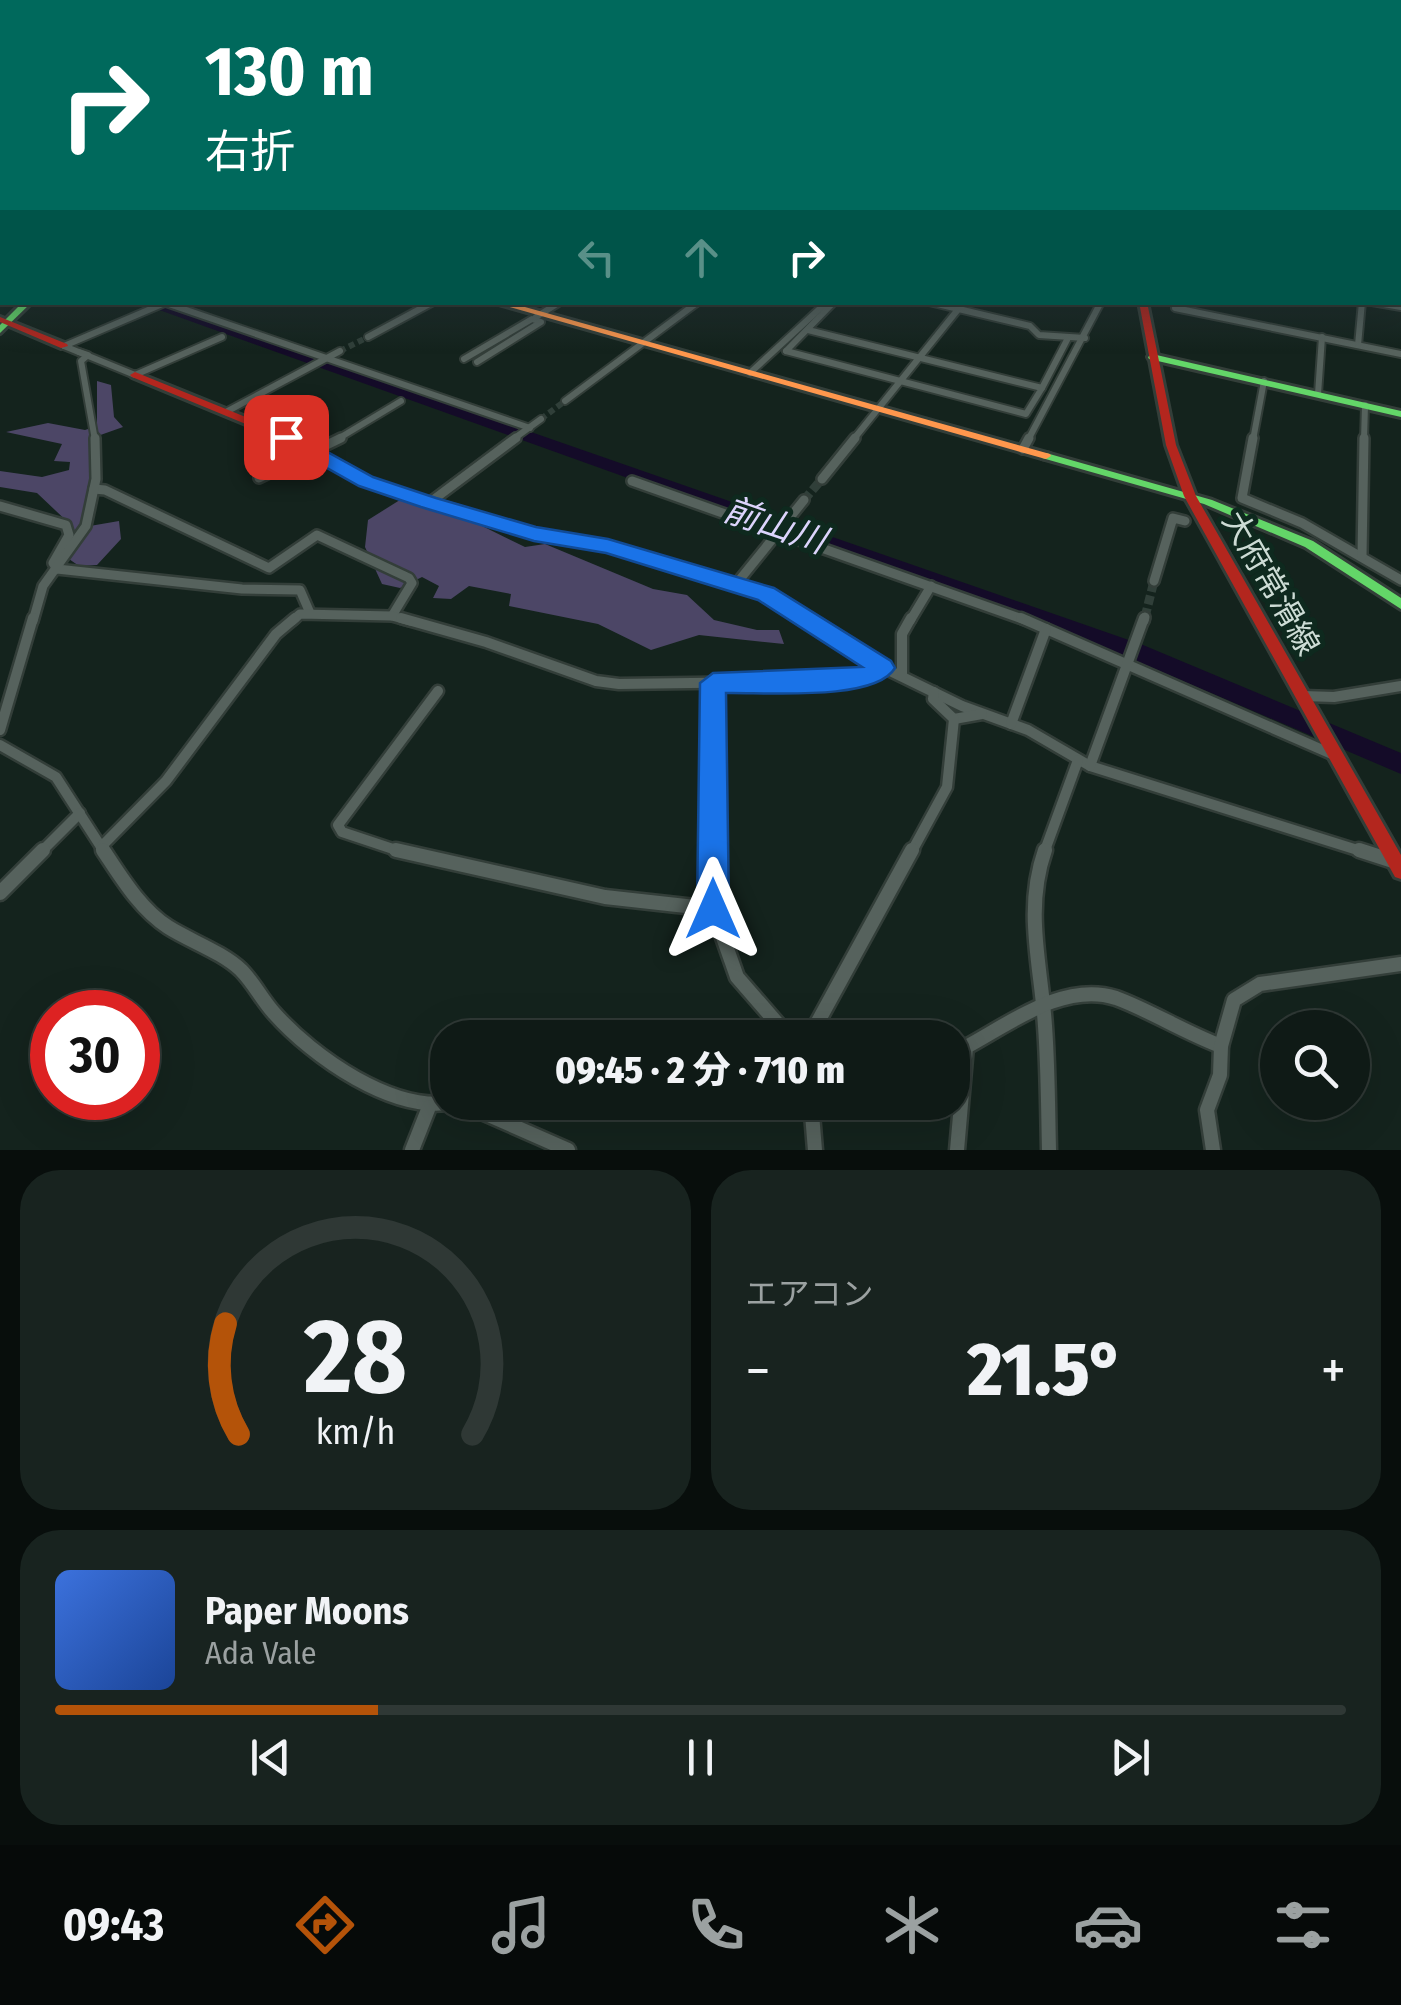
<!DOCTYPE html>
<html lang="ja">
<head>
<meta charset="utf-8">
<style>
  body { margin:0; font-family:"Fira Sans Condensed","Noto Sans JP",sans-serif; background:#18231f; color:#f1f3f6; height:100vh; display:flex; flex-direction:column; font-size:38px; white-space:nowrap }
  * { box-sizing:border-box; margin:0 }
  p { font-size:32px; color:#9ba1a1 }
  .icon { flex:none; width:55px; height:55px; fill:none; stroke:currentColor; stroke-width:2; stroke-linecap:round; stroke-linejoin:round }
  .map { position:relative; height:1150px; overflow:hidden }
  .sheet { display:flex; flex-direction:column; gap:20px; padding:20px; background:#080e0c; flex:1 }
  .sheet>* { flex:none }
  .banner { position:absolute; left:0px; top:0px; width:1402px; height:305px; box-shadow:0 10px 40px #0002,0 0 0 2px #2f3835; background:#00695c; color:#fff; overflow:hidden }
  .controls { position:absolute; left:1260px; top:1010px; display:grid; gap:20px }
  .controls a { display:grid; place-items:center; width:110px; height:110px; border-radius:50%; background:#0f1a16; box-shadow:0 10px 40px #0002,0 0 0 2px #2f3835; font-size:50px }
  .speed { position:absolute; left:30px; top:990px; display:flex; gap:20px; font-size:50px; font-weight:700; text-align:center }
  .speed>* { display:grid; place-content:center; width:130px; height:130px; border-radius:50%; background:#0f1a16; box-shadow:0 10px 40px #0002,0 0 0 2px #2f3835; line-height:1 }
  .speed .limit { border:15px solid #d22; background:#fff; color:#111 }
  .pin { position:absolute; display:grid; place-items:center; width:85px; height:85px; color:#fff; margin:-42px; border-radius:20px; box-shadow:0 5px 15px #0006 }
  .me { position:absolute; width:110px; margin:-55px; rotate:0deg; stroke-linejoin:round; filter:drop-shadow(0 0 8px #0008) }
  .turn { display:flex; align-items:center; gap:35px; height:210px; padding:0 40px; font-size:45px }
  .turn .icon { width:130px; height:130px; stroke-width:2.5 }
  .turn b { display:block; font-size:70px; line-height:85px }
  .lanes { display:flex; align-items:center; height:95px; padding:0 40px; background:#0003; justify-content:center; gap:50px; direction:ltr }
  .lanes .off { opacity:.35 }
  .big { font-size:75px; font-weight:800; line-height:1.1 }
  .sheet .card { flex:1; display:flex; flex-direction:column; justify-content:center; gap:15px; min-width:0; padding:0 35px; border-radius:40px; background:#18231f }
  .sheet .dial { align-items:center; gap:0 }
  .dial svg { height:260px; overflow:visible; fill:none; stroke:#2f3835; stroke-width:7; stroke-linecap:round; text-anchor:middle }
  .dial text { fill:#f1f3f6; stroke:none }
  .song { display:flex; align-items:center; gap:30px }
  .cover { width:120px; height:120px; border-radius:15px; background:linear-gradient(135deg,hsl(220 70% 55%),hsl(220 70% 35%)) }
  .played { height:10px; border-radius:5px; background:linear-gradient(90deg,#b45309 25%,#2f3835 25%) }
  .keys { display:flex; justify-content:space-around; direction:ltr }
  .heat { display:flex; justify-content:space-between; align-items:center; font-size:55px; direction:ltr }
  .sheet .tiles { flex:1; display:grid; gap:20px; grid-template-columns:1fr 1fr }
  .card:last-child { grid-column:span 2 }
  .trip { position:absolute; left:430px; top:1020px; width:540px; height:100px; border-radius:40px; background:#0f1a16; box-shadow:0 10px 40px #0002,0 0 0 2px #2f3835; font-weight:800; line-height:100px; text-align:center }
  .tabs { display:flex; height:160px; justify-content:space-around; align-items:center; background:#060a09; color:#9ba1a1 }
  .tabs .icon { width:70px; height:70px }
  .tabs .active { color:#b45309 }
  .tabs b { font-size:45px; color:#f1f3f6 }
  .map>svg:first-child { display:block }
</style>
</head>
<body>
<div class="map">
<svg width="1401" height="1150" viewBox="0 0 1401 1150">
  <rect width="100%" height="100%" fill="#14231d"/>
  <g fill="#4c4666">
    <polygon points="97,381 111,385 114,417 123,427 92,438 93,480 84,527 119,521 121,539 97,565 79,566 69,559 75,552 69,547 74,528 37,493 0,487 0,471 42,477 69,470 70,462 54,461 62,444 6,432 48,423 85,430 97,426"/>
    <polygon points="403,498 468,519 525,547 545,544 653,589 687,595 714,620 757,630 779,630 784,644 699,635 651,650 598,624 509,606 511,594 469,586 451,599 433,598 439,586 422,577 400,588 382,584 365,547 368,520"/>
  </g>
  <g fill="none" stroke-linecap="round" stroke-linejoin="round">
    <g fill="#140b28" fill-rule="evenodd">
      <polygon points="0,258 2,259 2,265 0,266"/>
      <polygon points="137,302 157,302 1143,645 1401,753 1401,774 1127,657"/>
    </g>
    <g stroke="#303f39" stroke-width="6" stroke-dasharray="6 4" stroke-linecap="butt">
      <polyline points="340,351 368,337"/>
      <polyline points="541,419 565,401"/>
    </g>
    <g stroke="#303f39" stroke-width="9" stroke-dasharray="9 4" stroke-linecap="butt">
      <polyline points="804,500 822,479"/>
      <polyline points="1145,617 1154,581"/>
    </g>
    <defs>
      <g id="street-far3">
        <polyline points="163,302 530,428"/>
        <polyline points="929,302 1030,326 1039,335 1085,338"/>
        <polyline points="1176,302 1175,308 1401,354"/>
        <polyline points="1372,302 1401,307"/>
        <polyline points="536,317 560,302"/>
        <polyline points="368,337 433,302"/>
        <polyline points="1358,345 1362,302"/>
        <polyline points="64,346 135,375 222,337"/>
        <polyline points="64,346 167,302"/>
        <polyline points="786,351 1026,414 1042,388 808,330"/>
        <polyline points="786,351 834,302"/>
        <polyline points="79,352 88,355 81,361 95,440"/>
        <polyline points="464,359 532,319 541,322 477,362"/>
        <polyline points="750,373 827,302"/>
        <polyline points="1042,388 1068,338"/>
        <polyline points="1318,394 1322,337"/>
        <polyline points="565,401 698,302"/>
        <polyline points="226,412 340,351"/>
        <polyline points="336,440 401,401"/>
        <polyline points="512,440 541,419"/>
        <polyline points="853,440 964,302"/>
        <polyline points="1028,440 1101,302"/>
        <polyline points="1253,440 1264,381"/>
        <polyline points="1364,440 1365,405"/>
      </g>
      <g id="street-far2">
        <polyline points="1253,438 1242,498 1302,523 1401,580"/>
        <polyline points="1023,449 1029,438"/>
        <polyline points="259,478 341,438"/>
        <polyline points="822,479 855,438"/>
        <polyline points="632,481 1028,621"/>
        <polyline points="94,489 105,490 269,568 317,535 409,578 412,583 392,616"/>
        <polyline points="429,503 516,438"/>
        <polyline points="0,506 66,525 69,535 53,563 57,569"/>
        <polyline points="1362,556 1364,438"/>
        <polyline points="57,569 242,589 300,590 310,613"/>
        <polyline points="1154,581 1173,518 1185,521"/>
        <polyline points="737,583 804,500"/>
        <polyline points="33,621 43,586 86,526 96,479 95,438"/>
        <polyline points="292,621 300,614 392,616 410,621"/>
        <polyline points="910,621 931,586"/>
        <polyline points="1144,621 1145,617"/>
      </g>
      <g id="street-far1">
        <polyline points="401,618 486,642 596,681 619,684 842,681 882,667 962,706 1028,730 1090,766 1367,853"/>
        <polyline points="1021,618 1334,755"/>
        <polyline points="902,675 902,634 911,618"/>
        <polyline points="713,683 713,853"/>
        <polyline points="1303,696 1334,697 1401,686"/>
        <polyline points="954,719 982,714"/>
        <polyline points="1011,724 1046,629"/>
        <polyline points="0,730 33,618"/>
        <polyline points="0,745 56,777 105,853"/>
        <polyline points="1090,766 1144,618"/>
        <polyline points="101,847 166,781 276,634 295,618"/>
        <polyline points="40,853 80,813"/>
        <polyline points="405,853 342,832 338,825 438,691"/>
        <polyline points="911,853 947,787 954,719 933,699 934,692"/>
        <polyline points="1044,853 1078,760"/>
      </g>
      <g id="street">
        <path d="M103 850C121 877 140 909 168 927 190 941 222 952 241 970 254 983 262 1000 274 1013 313 1057 394 1114 454 1102"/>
        <polyline points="396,850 605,897 713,909 737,977 790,1038"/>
        <polyline points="713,850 713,909"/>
        <path d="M1045 850C1024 910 1041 965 1045 1026 1048 1067 1048 1109 1049 1150"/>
        <polyline points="1359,850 1393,861"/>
        <polyline points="0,893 43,850"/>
        <polyline points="809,1038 912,850"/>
        <polyline points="459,1102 568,1150"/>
        <polyline points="811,1102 815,1150"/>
        <polyline points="412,1150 429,1107"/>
        <path d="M957 1150 966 1047C1009 1024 1064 981 1116 998 1149 1010 1186 1033 1221 1046"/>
        <polyline points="1213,1150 1207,1110 1220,1075 1221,1046 1234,1000 1260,984 1401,964"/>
      </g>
      <g id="fast">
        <rect x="0" y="230" width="2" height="4"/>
        <polygon points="23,302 32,302 0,333 0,325"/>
        <polygon points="1152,354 1401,411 1401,417 1149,359 1148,357"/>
        <polygon points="1046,453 1212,500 1313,541 1401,598 1401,609 1305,547 1204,504 1042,458 1041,456"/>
      </g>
      <polygon id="slow" points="492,302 507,302 1050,454 1051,456 1046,459 1042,458"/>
      <g id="jam">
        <rect x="0" y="266" width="2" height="6"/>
        <polygon points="1139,302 1147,302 1176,445 1196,496 1401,855 1401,879 1395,877 1184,496 1166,445"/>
        <polygon points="0,317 67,344 68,346 61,348 0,322"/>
        <polygon points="135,372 290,435 370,480 535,530 608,542 771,591 887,663 889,667 887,671 877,671 761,597 607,550 530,537 362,484 282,439 132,377 130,375"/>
      </g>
    </defs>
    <use href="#street-far3" stroke="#333e39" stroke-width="10"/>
    <use href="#street-far2" stroke="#333e39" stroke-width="14"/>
    <use href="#street-far1" stroke="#333e39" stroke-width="15"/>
    <use href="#street" stroke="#333e39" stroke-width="19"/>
    <use href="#fast" stroke="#333e39" stroke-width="6"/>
    <use href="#slow" stroke="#333e39" stroke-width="6"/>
    <use href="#jam" stroke="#333e39" stroke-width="6"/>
    <use href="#street-far3" stroke="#56625d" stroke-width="6"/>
    <use href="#street-far2" stroke="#56625d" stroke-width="9"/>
    <use href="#street-far1" stroke="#56625d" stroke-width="10"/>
    <use href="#street" stroke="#56625d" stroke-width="14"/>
    <use href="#fast" fill="#63d668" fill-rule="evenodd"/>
    <use href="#slow" fill="#ff974d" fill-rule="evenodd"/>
    <use href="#jam" fill="#b3261e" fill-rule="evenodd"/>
  </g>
  <linearGradient id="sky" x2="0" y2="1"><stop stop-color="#0b1310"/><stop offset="0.54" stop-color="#34454c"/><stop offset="1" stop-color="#34454c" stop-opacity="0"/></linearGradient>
  <rect width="1401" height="351" fill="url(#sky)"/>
  <path fill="#1a73e8" stroke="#114b97" stroke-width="2.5" d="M279 433H293L373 477 436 498 536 527 608 539 774 588 891 661 895 668C875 702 763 692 726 693L729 909 725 920 713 924 701 920 697 909 700 683 713 673 862 667 758 600 606 553 534 541 421 507 359 486 279 441Z"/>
  <g text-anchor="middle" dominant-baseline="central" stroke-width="10" stroke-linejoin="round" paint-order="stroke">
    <g font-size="32" fill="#cddcd5" stroke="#0e291e">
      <text transform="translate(1271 583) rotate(60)">大府常滑線</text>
    </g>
    <g font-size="35" font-style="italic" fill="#dcd4fc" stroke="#0e291e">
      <text transform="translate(775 525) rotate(19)">前山川</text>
    </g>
  </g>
</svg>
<div class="controls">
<a><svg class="icon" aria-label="search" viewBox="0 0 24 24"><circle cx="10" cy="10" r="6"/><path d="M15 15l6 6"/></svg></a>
</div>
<div class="speed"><div class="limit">30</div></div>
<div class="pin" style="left:286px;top:437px;background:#d93025"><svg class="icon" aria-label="arrive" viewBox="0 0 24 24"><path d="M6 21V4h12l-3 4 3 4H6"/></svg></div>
<svg class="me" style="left:713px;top:909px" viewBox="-20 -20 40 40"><path d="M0-17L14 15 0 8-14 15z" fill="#1a73e8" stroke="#fff" stroke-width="4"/></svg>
<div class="trip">09:45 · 2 分 · 710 m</div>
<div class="banner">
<div class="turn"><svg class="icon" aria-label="right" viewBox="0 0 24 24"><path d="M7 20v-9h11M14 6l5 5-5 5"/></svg><div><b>130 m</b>右折</div></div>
<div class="lanes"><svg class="icon off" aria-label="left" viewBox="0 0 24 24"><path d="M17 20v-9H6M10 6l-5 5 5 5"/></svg><svg class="icon off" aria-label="ahead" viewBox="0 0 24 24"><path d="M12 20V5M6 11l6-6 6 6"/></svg><svg class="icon" aria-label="right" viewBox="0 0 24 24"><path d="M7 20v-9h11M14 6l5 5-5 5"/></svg></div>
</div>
</div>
<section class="sheet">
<div class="tiles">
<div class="card dial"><svg viewBox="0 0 100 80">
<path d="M14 69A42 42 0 1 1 86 69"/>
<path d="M14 69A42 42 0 0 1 10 35" stroke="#b45309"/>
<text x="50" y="56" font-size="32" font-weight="700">28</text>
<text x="50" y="72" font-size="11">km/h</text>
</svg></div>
<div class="card"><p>エアコン</p>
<div class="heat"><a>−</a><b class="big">21.5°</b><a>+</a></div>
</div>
<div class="card">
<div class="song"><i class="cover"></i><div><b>Paper Moons</b><p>Ada Vale</p></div></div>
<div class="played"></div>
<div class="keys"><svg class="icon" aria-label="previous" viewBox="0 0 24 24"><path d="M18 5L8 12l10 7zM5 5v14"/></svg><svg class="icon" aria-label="pause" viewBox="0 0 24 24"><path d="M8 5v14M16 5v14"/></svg><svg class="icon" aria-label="next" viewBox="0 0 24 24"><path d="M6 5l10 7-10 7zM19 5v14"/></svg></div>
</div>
</div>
</section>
<nav class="tabs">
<b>09:43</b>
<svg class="icon active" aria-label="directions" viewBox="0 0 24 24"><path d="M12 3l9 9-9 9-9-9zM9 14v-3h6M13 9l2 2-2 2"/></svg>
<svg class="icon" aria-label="music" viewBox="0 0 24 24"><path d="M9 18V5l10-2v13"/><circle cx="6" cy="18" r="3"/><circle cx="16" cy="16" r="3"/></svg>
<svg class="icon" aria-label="phone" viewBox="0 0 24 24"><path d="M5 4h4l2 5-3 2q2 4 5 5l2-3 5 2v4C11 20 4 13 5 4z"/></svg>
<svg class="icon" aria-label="climate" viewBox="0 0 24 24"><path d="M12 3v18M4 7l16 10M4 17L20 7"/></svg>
<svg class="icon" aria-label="car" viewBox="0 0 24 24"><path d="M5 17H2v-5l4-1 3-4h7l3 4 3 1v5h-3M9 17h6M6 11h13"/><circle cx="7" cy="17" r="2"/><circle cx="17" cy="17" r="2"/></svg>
<svg class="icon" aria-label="filters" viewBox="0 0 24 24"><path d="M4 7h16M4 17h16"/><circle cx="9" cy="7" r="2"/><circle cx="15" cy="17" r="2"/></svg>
</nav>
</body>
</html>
